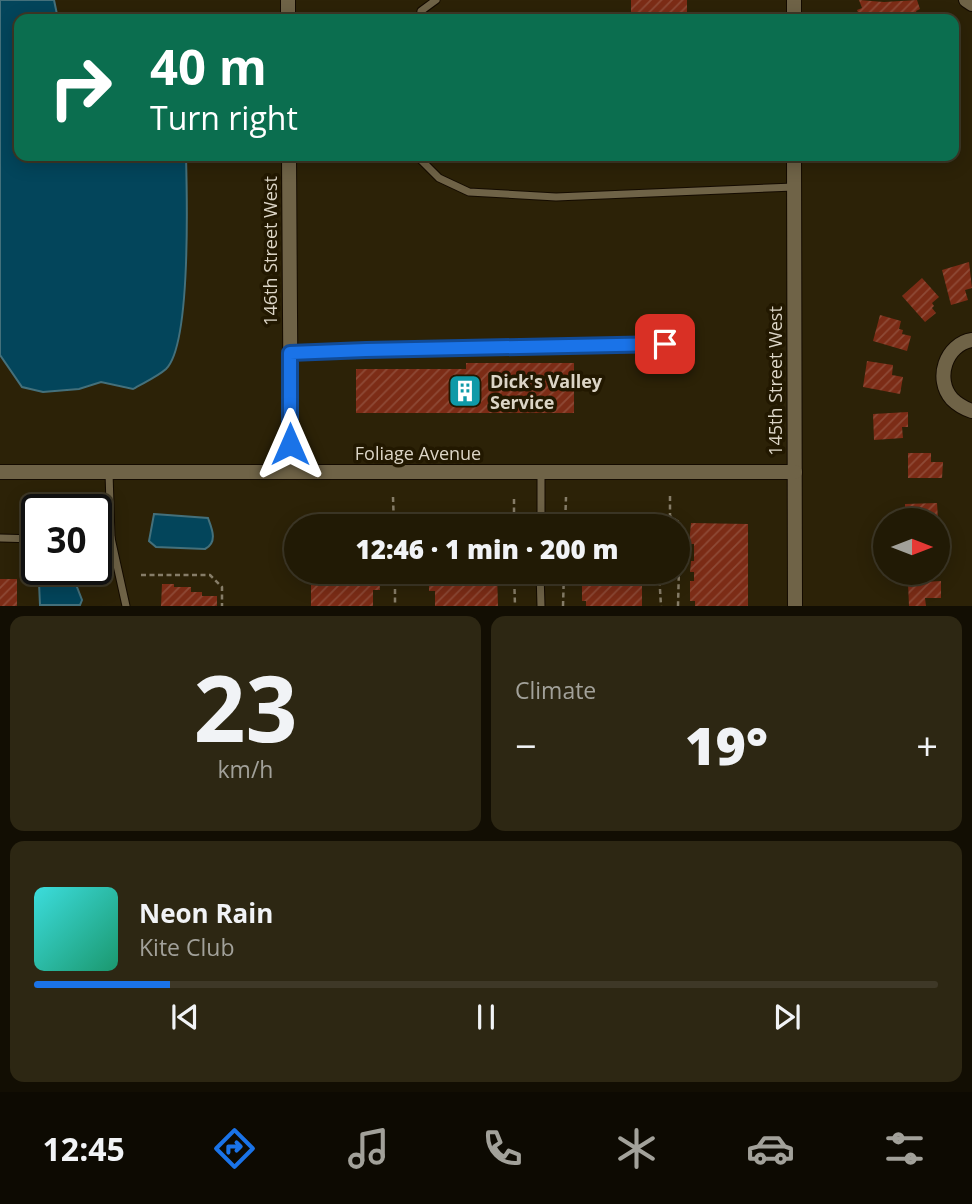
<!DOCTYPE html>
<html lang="en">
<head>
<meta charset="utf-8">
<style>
  body { margin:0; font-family:"Open Sans",sans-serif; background:#2d2713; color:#f1f3f6; height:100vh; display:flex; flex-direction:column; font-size:26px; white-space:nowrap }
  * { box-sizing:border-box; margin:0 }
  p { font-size:23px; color:#a2a19a }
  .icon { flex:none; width:38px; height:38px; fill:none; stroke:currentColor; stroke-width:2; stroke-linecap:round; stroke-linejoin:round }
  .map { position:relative; height:606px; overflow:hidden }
  .side { display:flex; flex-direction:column; gap:10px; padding:10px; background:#120e03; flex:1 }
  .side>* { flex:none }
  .banner { position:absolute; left:14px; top:14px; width:945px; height:147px; border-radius:14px; box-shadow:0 4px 18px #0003,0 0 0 2px #3e3827; background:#0b6e4f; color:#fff; overflow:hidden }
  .needle { width:46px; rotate:90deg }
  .tools { position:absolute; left:873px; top:508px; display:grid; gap:14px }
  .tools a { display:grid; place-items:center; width:77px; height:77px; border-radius:50%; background:#211a05; box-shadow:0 4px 18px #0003,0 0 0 2px #3e3827; font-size:35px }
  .speed { position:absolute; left:21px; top:494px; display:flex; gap:14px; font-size:35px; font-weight:700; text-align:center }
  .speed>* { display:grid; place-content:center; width:91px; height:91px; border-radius:50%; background:#211a05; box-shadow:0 4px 18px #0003,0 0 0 2px #3e3827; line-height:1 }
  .speed .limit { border:4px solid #111; border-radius:10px; background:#fff; color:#111 }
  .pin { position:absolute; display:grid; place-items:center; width:60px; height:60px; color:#fff; margin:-30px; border-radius:14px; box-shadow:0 4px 10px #0006 }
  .me { position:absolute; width:77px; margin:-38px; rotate:0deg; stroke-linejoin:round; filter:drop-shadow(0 0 5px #0008) }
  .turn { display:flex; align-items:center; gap:24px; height:147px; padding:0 21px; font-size:32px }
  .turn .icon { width:91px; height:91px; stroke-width:2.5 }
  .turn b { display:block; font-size:49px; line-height:60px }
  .big { font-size:52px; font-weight:800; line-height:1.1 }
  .side .widget { flex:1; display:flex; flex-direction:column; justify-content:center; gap:10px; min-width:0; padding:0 24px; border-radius:14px; background:#2d2713 }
  .side .dial { align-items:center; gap:0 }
  .dial b { font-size:91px; line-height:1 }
  .song { display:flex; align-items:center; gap:21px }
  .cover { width:84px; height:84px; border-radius:10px; background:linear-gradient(135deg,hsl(180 70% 55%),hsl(160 70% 35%)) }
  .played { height:7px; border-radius:4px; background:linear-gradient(90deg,#1a73e8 15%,#3e3827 15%) }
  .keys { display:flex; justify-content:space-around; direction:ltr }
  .heat { display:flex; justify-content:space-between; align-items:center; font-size:38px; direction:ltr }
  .side .tiles { flex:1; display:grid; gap:10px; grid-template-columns:1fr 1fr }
  .widget:last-child { grid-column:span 2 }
  .trip { position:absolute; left:284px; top:514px; width:406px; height:70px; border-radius:35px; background:#211a05; box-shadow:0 4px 18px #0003,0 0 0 2px #3e3827; font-weight:800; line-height:70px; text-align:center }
  .menu { display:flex; height:112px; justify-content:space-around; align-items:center; background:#0d0a02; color:#a2a19a }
  .menu .icon { width:49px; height:49px }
  .menu .active { color:#1a73e8 }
  .menu b { font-size:32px; color:#f1f3f6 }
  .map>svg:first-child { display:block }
</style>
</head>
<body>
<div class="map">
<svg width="972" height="606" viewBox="0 0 972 606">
  <defs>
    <pattern id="building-hatch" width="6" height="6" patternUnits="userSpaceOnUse" patternTransform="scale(1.75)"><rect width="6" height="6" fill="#7c2c16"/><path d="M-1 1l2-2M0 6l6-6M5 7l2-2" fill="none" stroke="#8e4a36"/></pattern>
  </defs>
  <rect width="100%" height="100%" fill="#2c2207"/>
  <g fill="#03455b" stroke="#44707b" stroke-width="2">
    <path d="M0 0H54L58 19H19V156H186C187 194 191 345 166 369 157 377 143 383 133 389L101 382 79 389 43 392 22 387 0 355Z"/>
    <path d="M154 514 208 518C212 529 218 542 205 549L156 547 149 541Z"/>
    <polygon points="56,569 70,569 82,600 80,605 40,605 39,583"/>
  </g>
  <g fill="url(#building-hatch)">
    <rect x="631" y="0" width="56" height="19"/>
    <polygon points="859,0 884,2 917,0 920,9 916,11 919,19 867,19 865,16 860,17 857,10 862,8"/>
    <polygon points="969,262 972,288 965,290 968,300 951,305 942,270"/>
    <polygon points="922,278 939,297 932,303 934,306 932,308 936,313 925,322 902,296"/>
    <polygon points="880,315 901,321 899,329 903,330 902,334 911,336 907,351 873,341"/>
    <polygon points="867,361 893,365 892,375 903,377 900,394 863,387"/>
    <polygon points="466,363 574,363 574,413 356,413 356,369 466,369"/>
    <polygon points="908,412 908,427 902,427 903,438 874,440 873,414"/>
    <polygon points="908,453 931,453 931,462 943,462 942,478 908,478"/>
    <polygon points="937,503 938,519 905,520 905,504"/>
    <rect x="312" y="522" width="57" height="5"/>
    <rect x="436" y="523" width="61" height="4"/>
    <polygon points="691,523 748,524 748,606 695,606 695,601 690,601 690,581 694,581 694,572 690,572 691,561 694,561 694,544 689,544"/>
    <polygon points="311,572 373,572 373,574 379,574 380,590 373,590 373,606 311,606"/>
    <polygon points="437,572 497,572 498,606 435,606 435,591 429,591 429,576 437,575"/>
    <polygon points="587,572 642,572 642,606 586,606 586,601 582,601 582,580 587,581"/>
    <rect x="0" y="579" width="17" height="27"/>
    <polygon points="941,581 941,598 925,598 926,606 909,606 908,583"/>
    <polygon points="162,584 174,584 174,587 191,587 191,592 202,592 202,596 217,596 217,606 161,606"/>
  </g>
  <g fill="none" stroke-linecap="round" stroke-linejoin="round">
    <defs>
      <g id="lane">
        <polyline points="420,19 421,11 436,0"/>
        <polyline points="420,156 421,160 439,178 469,192 556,197 794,187"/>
        <polyline points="291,353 665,344"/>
        <polyline points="109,472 111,538 126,606"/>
        <polyline points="541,527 541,472"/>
        <polyline points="0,538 37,539"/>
        <polyline points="96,538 111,538"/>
        <polyline points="540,572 541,606"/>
      </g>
      <g id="street">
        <polyline points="288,0 288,19"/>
        <polyline points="794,0 794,19"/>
        <polyline points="966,0 972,4"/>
        <polyline points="289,156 291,472"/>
        <polyline points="794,156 795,606"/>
        <path d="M972 340C946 344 934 379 952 399 957 404 966 409 972 411"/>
        <polyline points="0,472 795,472"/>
      </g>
    </defs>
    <use href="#lane" stroke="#140b00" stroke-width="9"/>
    <use href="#street" stroke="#140b00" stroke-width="16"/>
    <g stroke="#867d68" stroke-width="2.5" stroke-dasharray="5 3.5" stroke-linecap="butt">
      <polyline points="670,496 670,516 680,523 680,529 678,606"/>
      <polyline points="393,497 394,527"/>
      <polyline points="514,499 514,527"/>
      <polyline points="565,527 566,497"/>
      <polyline points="659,527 661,519 670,516"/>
      <polyline points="395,572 395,606"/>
      <polyline points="514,572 515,606"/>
      <polyline points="659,572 661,606"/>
      <polyline points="141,575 210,575 222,587 222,606"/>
      <polyline points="563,606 564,572"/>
    </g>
    <use href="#lane" stroke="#6f6347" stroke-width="7"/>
    <use href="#street" stroke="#6f6347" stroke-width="14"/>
  </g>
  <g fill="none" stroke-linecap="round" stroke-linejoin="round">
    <defs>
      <polyline id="route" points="290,444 290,353 366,350 665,344"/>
    </defs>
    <use href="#route" stroke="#114b97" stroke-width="18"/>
    <use href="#route" stroke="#1a73e8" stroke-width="12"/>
  </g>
  <defs>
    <symbol id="building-square" viewBox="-11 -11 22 22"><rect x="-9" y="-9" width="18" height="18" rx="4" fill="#0f9aa8" stroke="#221800"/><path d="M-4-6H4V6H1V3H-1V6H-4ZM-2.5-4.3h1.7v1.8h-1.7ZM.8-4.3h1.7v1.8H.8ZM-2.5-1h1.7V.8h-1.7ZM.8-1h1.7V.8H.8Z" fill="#fff"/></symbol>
  </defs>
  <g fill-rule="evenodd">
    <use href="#building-square" x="446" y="372" width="38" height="38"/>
  </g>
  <g text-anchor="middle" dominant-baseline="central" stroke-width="7" stroke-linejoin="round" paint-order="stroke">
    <g font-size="18" fill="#dcd5c6" stroke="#221800">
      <text transform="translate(270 251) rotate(-90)">146th Street West</text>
      <text transform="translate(775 381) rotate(-90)">145th Street West</text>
      <text x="418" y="453">Foliage Avenue</text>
    </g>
    <g font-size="18" font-weight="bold" fill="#dcd5c6" stroke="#221800" text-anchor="start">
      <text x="490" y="381">Dick's Valley<tspan x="490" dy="21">Service</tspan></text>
    </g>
  </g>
</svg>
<div class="tools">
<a><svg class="needle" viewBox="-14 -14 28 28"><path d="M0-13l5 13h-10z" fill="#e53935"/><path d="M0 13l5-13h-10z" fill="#a2a19a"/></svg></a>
</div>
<div class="speed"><div class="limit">30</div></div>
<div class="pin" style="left:665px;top:344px;background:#d93025"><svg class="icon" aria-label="arrive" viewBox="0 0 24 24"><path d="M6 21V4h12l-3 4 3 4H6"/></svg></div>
<svg class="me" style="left:290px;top:444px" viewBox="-20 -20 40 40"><path d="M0-17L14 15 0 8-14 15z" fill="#1a73e8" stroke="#fff" stroke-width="4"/></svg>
<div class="trip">12:46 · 1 min · 200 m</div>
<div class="banner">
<div class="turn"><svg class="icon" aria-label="right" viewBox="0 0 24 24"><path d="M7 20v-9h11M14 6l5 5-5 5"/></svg><div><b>40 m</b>Turn right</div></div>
</div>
</div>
<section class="side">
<div class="tiles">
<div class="widget dial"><b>23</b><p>km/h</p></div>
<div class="widget"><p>Climate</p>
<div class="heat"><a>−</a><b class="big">19°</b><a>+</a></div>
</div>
<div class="widget">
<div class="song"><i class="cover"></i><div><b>Neon Rain</b><p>Kite Club</p></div></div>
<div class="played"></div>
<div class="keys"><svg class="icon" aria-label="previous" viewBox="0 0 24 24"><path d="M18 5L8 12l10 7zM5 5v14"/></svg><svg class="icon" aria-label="pause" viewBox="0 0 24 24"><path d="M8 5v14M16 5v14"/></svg><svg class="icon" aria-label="next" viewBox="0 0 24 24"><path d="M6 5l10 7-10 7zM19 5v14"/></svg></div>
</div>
</div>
</section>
<nav class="menu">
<b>12:45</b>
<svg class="icon active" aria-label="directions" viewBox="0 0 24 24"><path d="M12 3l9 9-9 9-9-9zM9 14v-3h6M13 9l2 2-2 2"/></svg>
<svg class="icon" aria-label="music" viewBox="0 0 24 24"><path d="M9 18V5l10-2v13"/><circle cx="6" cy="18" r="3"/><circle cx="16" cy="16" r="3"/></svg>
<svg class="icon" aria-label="phone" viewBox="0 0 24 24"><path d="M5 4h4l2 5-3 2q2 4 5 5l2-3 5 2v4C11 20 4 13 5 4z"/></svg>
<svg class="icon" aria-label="climate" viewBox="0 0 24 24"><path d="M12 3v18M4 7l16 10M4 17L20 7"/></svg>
<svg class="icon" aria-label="car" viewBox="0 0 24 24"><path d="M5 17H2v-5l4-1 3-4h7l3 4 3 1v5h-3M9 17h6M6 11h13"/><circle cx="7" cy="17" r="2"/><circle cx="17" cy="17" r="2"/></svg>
<svg class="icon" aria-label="filters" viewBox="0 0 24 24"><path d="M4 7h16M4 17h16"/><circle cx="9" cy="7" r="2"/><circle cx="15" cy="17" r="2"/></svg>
</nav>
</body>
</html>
